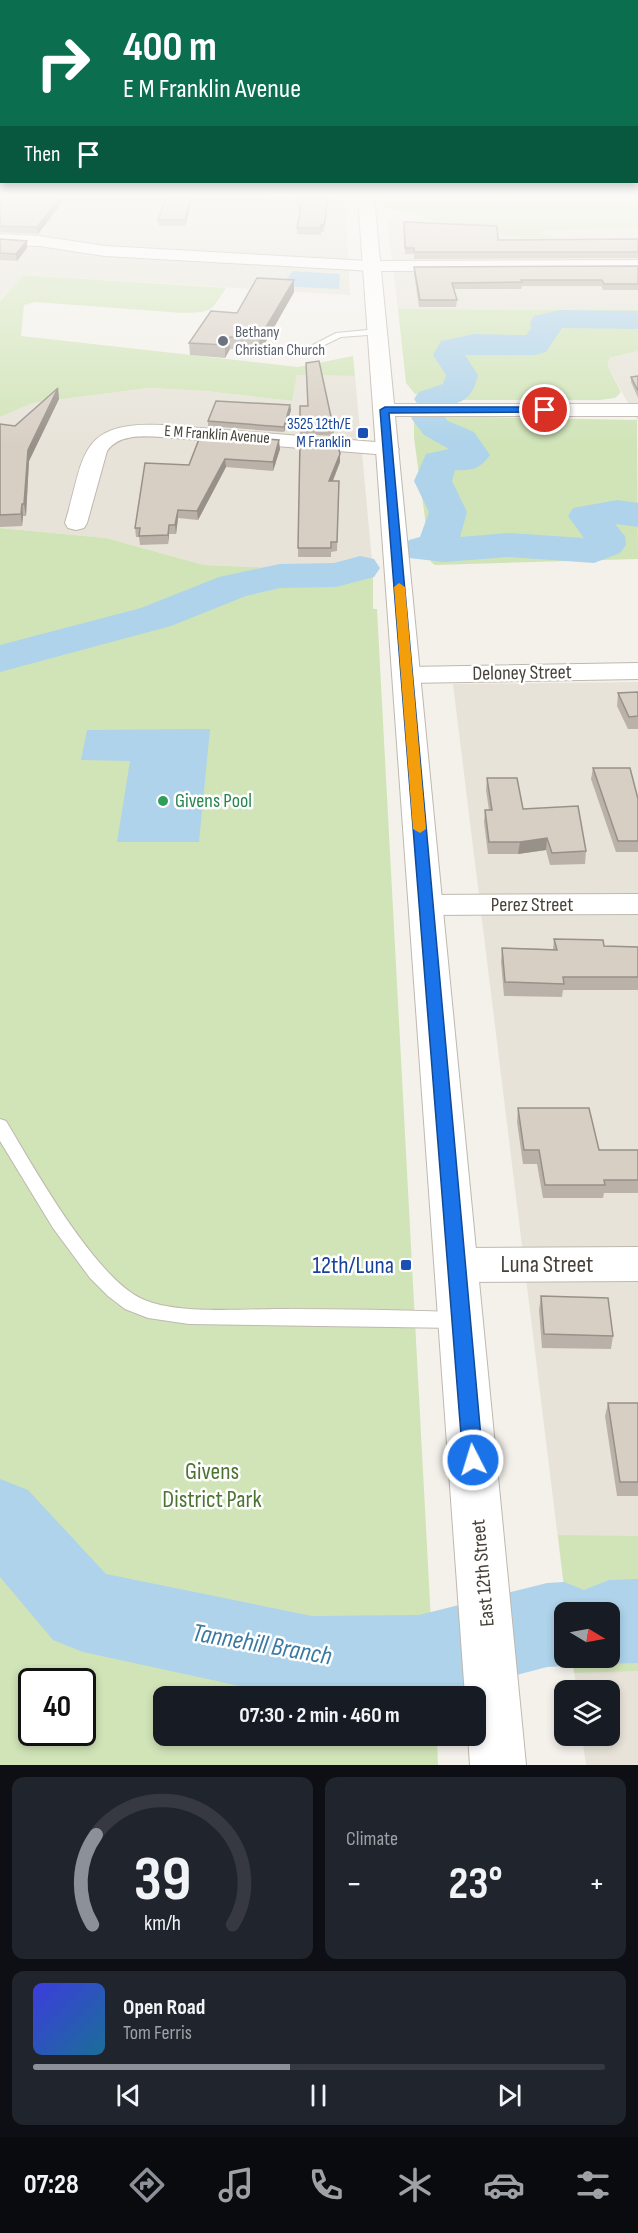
<!DOCTYPE html>
<html lang="en">
<head>
<meta charset="utf-8">
<style>
  body { margin:0; font-family:"Sofia Sans Condensed",sans-serif; background:#20242c; color:#f1f3f6; height:100vh; display:flex; flex-direction:column; font-size:22px; white-space:nowrap }
  * { box-sizing:border-box; margin:0 }
  p { font-size:20px; color:#9ea1a6 }
  .icon { flex:none; width:33px; height:33px; fill:none; stroke:currentColor; stroke-width:2; stroke-linecap:round; stroke-linejoin:round }
  .map { position:relative; height:1765px; overflow:hidden }
  .side { display:flex; flex-direction:column; gap:12px; padding:12px; background:#0d0f14; flex:1 }
  .side>* { flex:none }
  .guide { position:absolute; left:0px; top:0px; width:639px; height:183px; box-shadow:0 3px 9px #0003; background:#0b6e4f; color:#fff; overflow:hidden }
  .needle { width:39px; rotate:100deg }
  .fabs { position:absolute; left:554px; top:1602px; display:grid; gap:12px }
  .fabs a { display:grid; place-items:center; width:66px; height:66px; border-radius:12px; background:#171b24; box-shadow:0 3px 9px #0003; font-size:30px }
  .speed { position:absolute; left:18px; top:1668px; display:flex; gap:12px; font-size:30px; font-weight:700; text-align:center }
  .speed>* { display:grid; place-content:center; width:78px; height:78px; border-radius:50%; background:#171b24; box-shadow:0 3px 9px #0003; line-height:1 }
  .speed .limit { border:3px solid #111; border-radius:9px; background:#fff; color:#111 }
  .pin { position:absolute; display:grid; place-items:center; width:51px; height:51px; color:#fff; margin:-26px; border:3px solid #fff; border-radius:50%; box-shadow:0 2px 6px #0007 }
  .me { position:absolute; width:66px; margin:-33px; rotate:355deg; stroke-linejoin:round; filter:drop-shadow(0 0 4px #0008) }
  .turn { display:flex; align-items:center; gap:21px; height:126px; padding:0 24px; font-size:27px }
  .turn .icon { width:78px; height:78px; stroke-width:2.5 }
  .turn b { display:block; font-size:42px; line-height:51px }
  .then { display:flex; align-items:center; height:57px; padding:0 24px; background:#0003; gap:12px; font-size:22px }
  .big { font-size:45px; font-weight:700; line-height:1.1 }
  .side .card { flex:1; display:flex; flex-direction:column; justify-content:center; gap:9px; min-width:0; padding:0 21px; border-radius:12px; background:#20242c }
  .side .dial { align-items:center; gap:0 }
  .dial svg { height:156px; overflow:visible; fill:none; stroke:#363941; stroke-width:7; stroke-linecap:round; text-anchor:middle }
  .dial text { fill:#f1f3f6; stroke:none }
  .song { display:flex; align-items:center; gap:18px }
  .cover { width:72px; height:72px; border-radius:9px; background:linear-gradient(135deg,hsl(240 70% 55%),hsl(200 70% 35%)) }
  .played { height:6px; border-radius:3px; background:linear-gradient(90deg,#8c9099 45%,#363941 45%) }
  .keys { display:flex; justify-content:space-around; direction:ltr }
  .heat { display:flex; justify-content:space-between; align-items:center; font-size:33px; direction:ltr }
  .side .tiles { flex:1; display:grid; gap:12px; grid-template-columns:1fr 1fr }
  .card:last-child { grid-column:span 2 }
  .trip { position:absolute; left:153px; top:1686px; width:333px; height:60px; border-radius:12px; background:#171b24; box-shadow:0 3px 9px #0003; font-weight:700; line-height:60px; text-align:center }
  .dock { display:flex; height:96px; justify-content:space-around; align-items:center; background:#090b0e; color:#9ea1a6 }
  .dock .icon { width:42px; height:42px }
  .dock .current { color:#8c9099 }
  .dock b { font-size:27px; color:#f1f3f6 }
  .map>svg:first-child { display:block }
</style>
</head>
<body>
<div class="map">
<svg width="638" height="1765" viewBox="0 0 638 1765">
  <rect width="100%" height="100%" fill="#f4f1eb"/>
  <g fill="#e7e3d9">
    <polygon points="0,198 345,198 350,295 23,275 0,300"/>
    <polygon points="387,219 428,220 571,231 638,228 638,310 398,309"/>
    <polygon points="638,351 638,421 608,367 609,358"/>
    <polygon points="297,375 355,376 373,572 204,565 106,538 0,528 0,417 33,403 148,388 205,391 291,401"/>
    <polygon points="638,682 638,1765 586,1765 582,1736 609,1736 609,1690 577,1690 572,1658 609,1658 609,1612 567,1612 453,684"/>
  </g>
  <g fill="#d1e4b8" fill-rule="evenodd">
    <polygon points="383,198 454,198 472,201 468,198 638,198 638,228 540,231 542,234 558,239 521,238 430,221 417,214 384,208"/>
    <path d="M23 275 226 288C210 313 212 312 182 313L35 302 24 305 21 336 298 367 353 356 355 376 297 375 292 401 205 391 148 388 33 403 0 417V301Z"/>
    <polygon points="398,309 638,310 638,351 609,358 608,367 621,392 615,398 599,400 434,400 415,394 406,383"/>
    <polygon points="428,416 637,420 638,559 435,565 431,562 414,438 414,419"/>
    <path d="M0 528 106 538 204 565 373 572V609H377L435 1696H164V1736H437L438 1765H0ZM32 1682H82V1732H32Z"/>
    <polygon points="558,1535 638,1536 638,1671 574,1673 572,1658 609,1658 609,1612 567,1612"/>
  </g>
  <g fill="#aed3ea">
    <polygon points="293,271 340,274 339,289 281,286"/>
    <polygon points="210,729 199,842 117,842 130,761 81,760 87,730"/>
  </g>
  <g fill="none" stroke-linecap="round" stroke-linejoin="round">
    <g fill="#aed3ea" fill-rule="evenodd">
      <path d="M560 310 638 311V329L562 328 546 352 535 355H465L478 375C471 404 460 402 433 409L440 411 448 421 474 432 490 455C480 469 472 471 455 470L452 481 467 512 460 537 509 533 584 538 568 516 573 508 617 500 638 503V527L615 524 625 536 626 545 620 553 594 563 509 557 444 562 409 558 403 549 409 540 420 537 429 512 414 481 426 454 449 449 424 435 411 418 416 411 426 408 419 406 414 399 419 392 443 384 446 375 433 355 441 341 474 334 526 335 531 329 530 323 534 316Z"/>
      <polygon points="360,556 374,559 380,568 374,577 336,587 280,588 246,596 171,626 0,672 0,645 141,608 219,577 280,564 334,563"/>
      <polygon points="0,1479 28,1490 106,1574 312,1616 419,1615 547,1583 564,1582 584,1590 609,1580 638,1579 638,1663 609,1664 594,1658 609,1658 609,1612 564,1612 564,1658 584,1658 564,1666 547,1667 436,1696 286,1696 83,1652 53,1640 0,1577"/>
    </g>
    <defs>
      <g id="service">
        <polygon points="378,329 382,332 381,334 341,337 310,352 303,350 336,333"/>
        <path d="M0 1119 6 1121C34 1168 93 1274 140 1298 176 1316 248 1308 289 1309 345 1309 401 1310 457 1312L464 1314 467 1320 464 1326 457 1328 189 1324 148 1318 125 1309 108 1296 90 1278 53 1228 0 1141Z"/>
      </g>
      <g id="minor">
        <polygon points="0,234 39,236 105,246 369,261 638,260 638,270 372,271 105,256 39,246 0,244"/>
        <path d="M162 425 388 443 395 445 399 449 395 453 388 455 162 437C143 436 119 434 107 451L87 523 84 528 76 530 68 528 65 523C85 457 77 421 162 425Z"/>
        <polygon points="638,663 638,679 407,683 398,681 394,675 398,669 407,667"/>
        <polygon points="638,894 638,914 426,915 415,912 410,905 415,898 426,895"/>
        <polygon points="638,1247 638,1281 456,1282 442,1277 436,1265 442,1253 456,1248"/>
      </g>
      <polygon id="tertiary" points="358,198 374,198 394,404 638,404 638,416 395,416 526,1765 470,1765 468,1736 476,1736 476,1696 465,1696"/>
    </defs>
    <use href="#service" stroke="#bfb8ae" stroke-width="2"/>
    <use href="#minor" stroke="#bfb8ae" stroke-width="2"/>
    <use href="#tertiary" stroke="#bfb8ae" stroke-width="2"/>
    <use href="#service" fill="#fff" fill-rule="evenodd"/>
    <use href="#minor" fill="#fff" fill-rule="evenodd"/>
    <use href="#tertiary" fill="#fff" fill-rule="evenodd"/>
  </g>
  <g fill="#bab2a9">
    <polygon points="0,198 328,198 324,232 321,232 321,235 297,234 297,228 301,210 296,209 297,199 192,200 185,226 159,226 158,220 165,200 64,200 38,234 0,232"/>
    <polygon points="404,222 498,240 638,239 638,258 414,259 414,254 405,254"/>
    <polygon points="0,239 27,248 17,261 0,260"/>
    <polygon points="638,266 638,290 603,290 601,286 522,286 521,289 454,289 457,300 456,307 419,307 414,273 414,267"/>
    <polygon points="294,280 294,292 260,352 230,349 225,358 190,355 189,343 237,313"/>
    <polygon points="638,376 638,398 631,382 631,377"/>
    <polygon points="58,388 59,399 29,461 26,516 23,516 22,526 0,527 0,424 15,426"/>
    <polygon points="290,405 291,410 284,432 208,426 208,421"/>
    <polygon points="300,406 334,431 334,436 300,434"/>
    <polygon points="300,442 340,462 333,481 339,481 337,551 331,552 331,557 298,557"/>
    <polygon points="280,449 273,471 226,467 198,520 178,518 176,534 169,534 168,544 140,545 139,537 136,537 135,528 189,465"/>
    <polygon points="638,692 638,729 628,729 617,706 618,693"/>
    <polygon points="593,768 638,799 638,852 616,852 591,779"/>
    <polygon points="487,778 523,809 586,851 585,864 550,865 546,850 518,854 488,854 484,822 485,810 489,810 486,790"/>
    <polygon points="554,939 604,946 638,947 638,990 563,990 562,997 504,996 501,962 502,948 553,949"/>
    <polygon points="518,1108 599,1150 638,1150 638,1193 604,1193 603,1198 543,1198 537,1164 523,1164 517,1122"/>
    <polygon points="541,1296 613,1336 611,1349 542,1348 539,1310"/>
    <polygon points="608,1403 638,1403 638,1496 617,1496 605,1416"/>
  </g>
  <g fill="#979189">
    <polygon points="60,198 64,198 64,200 38,234 37,227"/>
    <polygon points="191,198 192,198 192,200 185,226 185,220"/>
    <polygon points="27,241 27,248 17,261 16,254"/>
    <polygon points="294,280 294,292 260,352 259,339"/>
    <polygon points="230,337 230,349 225,358 225,345"/>
    <polygon points="58,388 59,399 29,461 26,516 24,504 28,450"/>
    <polygon points="290,405 291,410 284,432 284,427"/>
    <polygon points="279,440 280,449 273,471 273,462"/>
    <polygon points="340,454 340,462 329,490 329,481"/>
    <polygon points="225,459 226,467 198,520 197,511"/>
    <polygon points="22,504 23,516 22,526 21,514"/>
    <polygon points="178,510 178,518 176,534 175,525"/>
    <polygon points="169,525 169,534 168,544 168,535"/>
    <polygon points="547,838 546,850 518,854 520,842"/>
  </g>
  <g fill="#d8cfc4" stroke="#979189" stroke-width="1.5">
    <polygon points="0,198 60,198 37,227 0,226"/>
    <polygon points="166,198 191,198 185,220 158,220"/>
    <polygon points="297,198 328,198 324,225 321,225 321,228 297,228 302,203 296,203"/>
    <polygon points="404,222 497,226 498,240 638,239 638,252 414,252 414,248 405,248"/>
    <polygon points="0,239 27,241 16,254 0,253"/>
    <polygon points="638,266 638,284 604,284 602,280 521,280 522,282 452,283 457,300 420,300 414,267"/>
    <polygon points="257,278 294,280 259,339 230,337 225,345 189,343 211,311 237,313"/>
    <polygon points="319,361 334,431 300,428 300,406 308,406 306,363"/>
    <polygon points="638,376 638,391 631,377"/>
    <polygon points="58,388 28,450 24,504 22,504 21,514 0,515 0,424 15,426"/>
    <polygon points="216,401 290,405 284,427 208,421"/>
    <polygon points="201,434 279,440 273,462 225,459 197,511 178,510 175,525 169,525 168,535 139,536 140,528 135,528 145,463 189,465"/>
    <polygon points="300,442 338,445 340,454 329,481 339,481 337,542 331,542 331,548 298,548"/>
    <polygon points="638,692 638,716 629,717 618,693"/>
    <polygon points="593,768 630,768 638,799 638,841 618,841"/>
    <polygon points="487,778 517,778 523,809 578,806 586,851 552,853 547,838 520,842 489,842 485,810 492,810"/>
    <polygon points="554,939 603,940 604,946 638,947 638,977 563,977 564,984 505,982 502,948 557,950"/>
    <polygon points="518,1108 589,1108 599,1150 638,1150 638,1180 604,1180 605,1185 545,1185 539,1150 524,1150"/>
    <polygon points="541,1296 608,1298 613,1336 544,1334"/>
    <polygon points="608,1403 638,1403 638,1482 620,1482"/>
  </g>
  <linearGradient id="sky" x2="0" y2="1"><stop stop-color="#91c0e9"/><stop offset="0.44" stop-color="#faf9f6"/><stop offset="1" stop-color="#faf9f6" stop-opacity="0"/></linearGradient>
  <rect width="638" height="445" fill="url(#sky)"/>
  <polygon fill="#1a73e8" stroke="#114b97" stroke-width="1.5" points="385,407 545,407 550,410 545,412 389,413 483,1460 480,1466 473,1469 466,1466 463,1460 380,410"/>
  <polygon fill="#f59e0b" points="399,583 405,587 426,829 420,833 413,829 394,587"/>
  <circle fill="#6b7280" stroke="#fff" stroke-width="2" cx="223" cy="341" r="6"/>
  <g fill="#1a4fb4" stroke="#fff" stroke-width="2">
    <rect x="357" y="427" width="12" height="12" rx="3"/>
    <rect x="400" y="1259" width="12" height="12" rx="3"/>
  </g>
  <circle fill="#2e9e5b" stroke="#fff" stroke-width="2" cx="163" cy="801" r="6"/>
  <g text-anchor="middle" dominant-baseline="central" stroke-width="5" stroke-linejoin="round" paint-order="stroke">
    <g font-size="16" fill="#5b616d" stroke="#fff" text-anchor="start">
      <text x="235" y="332">Bethany<tspan x="235" dy="18">Christian Church</tspan></text>
    </g>
    <g font-size="16" fill="#164399" stroke="#fff" text-anchor="end">
      <text x="351" y="424">3525 12th/E<tspan x="351" dy="18">M Franklin</tspan></text>
    </g>
    <g font-size="16" fill="#474239" stroke="#fff">
      <text transform="translate(217 435) rotate(4)">E M Franklin Avenue</text>
    </g>
    <g font-size="20" fill="#474239" stroke="#fff">
      <text transform="translate(522 673) rotate(-1)">Deloney Street</text>
      <text x="532" y="905">Perez Street</text>
      <text transform="translate(483 1573) rotate(-95)">East 12th Street</text>
    </g>
    <g font-size="20" fill="#27864d" stroke="#fff" text-anchor="start">
      <text x="175" y="801">Givens Pool</text>
    </g>
    <g font-size="24" fill="#474239" stroke="#fff">
      <text x="547" y="1264">Luna Street</text>
    </g>
    <g font-size="24" fill="#164399" stroke="#fff" text-anchor="end">
      <text x="394" y="1265">12th/Luna</text>
    </g>
    <g font-size="24" fill="#4c7431" stroke="#fff">
      <text x="212" y="1471">Givens<tspan x="212" dy="28">District Park</tspan></text>
    </g>
    <g font-size="26" font-style="italic" fill="#3a79a2" stroke="#fff">
      <text transform="translate(262 1645) rotate(10)">Tannehill Branch</text>
    </g>
  </g>
</svg>
<div class="fabs">
<a><svg class="needle" viewBox="-14 -14 28 28"><path d="M0-13l5 13h-10z" fill="#e53935"/><path d="M0 13l5-13h-10z" fill="#9ea1a6"/></svg></a>
<a><svg class="icon" aria-label="layers" viewBox="0 0 24 24"><path d="M12 4l9 5-9 5-9-5zM3 14l9 5 9-5"/></svg></a>
</div>
<div class="speed"><div class="limit">40</div></div>
<div class="pin" style="left:545px;top:410px;background:#d93025"><svg class="icon" aria-label="arrive" viewBox="0 0 24 24"><path d="M6 21V4h12l-3 4 3 4H6"/></svg></div>
<svg class="me" style="left:473px;top:1460px" viewBox="-20 -20 40 40"><circle r="17" fill="#1a73e8" stroke="#fff" stroke-width="3"/><path d="M0-11L8 9 0 5-8 9z" fill="#fff"/></svg>
<div class="trip">07:30 · 2 min · 460 m</div>
<div class="guide">
<div class="turn"><svg class="icon" aria-label="right" viewBox="0 0 24 24"><path d="M7 20v-9h11M14 6l5 5-5 5"/></svg><div><b>400 m</b>E M Franklin Avenue</div></div>
<div class="then">Then<svg class="icon" aria-label="arrive" viewBox="0 0 24 24"><path d="M6 21V4h12l-3 4 3 4H6"/></svg></div>
</div>
</div>
<section class="side">
<div class="tiles">
<div class="card dial"><svg viewBox="0 0 100 80">
<path d="M14 69A42 42 0 1 1 86 69"/>
<path d="M14 69A42 42 0 0 1 16 23" stroke="#8c9099"/>
<text x="50" y="56" font-size="32" font-weight="700">39</text>
<text x="50" y="72" font-size="11">km/h</text>
</svg></div>
<div class="card"><p>Climate</p>
<div class="heat"><a>−</a><b class="big">23°</b><a>+</a></div>
</div>
<div class="card">
<div class="song"><i class="cover"></i><div><b>Open Road</b><p>Tom Ferris</p></div></div>
<div class="played"></div>
<div class="keys"><svg class="icon" aria-label="previous" viewBox="0 0 24 24"><path d="M18 5L8 12l10 7zM5 5v14"/></svg><svg class="icon" aria-label="pause" viewBox="0 0 24 24"><path d="M8 5v14M16 5v14"/></svg><svg class="icon" aria-label="next" viewBox="0 0 24 24"><path d="M6 5l10 7-10 7zM19 5v14"/></svg></div>
</div>
</div>
</section>
<nav class="dock">
<b>07:28</b>
<svg class="icon current" aria-label="directions" viewBox="0 0 24 24"><path d="M12 3l9 9-9 9-9-9zM9 14v-3h6M13 9l2 2-2 2"/></svg>
<svg class="icon" aria-label="music" viewBox="0 0 24 24"><path d="M9 18V5l10-2v13"/><circle cx="6" cy="18" r="3"/><circle cx="16" cy="16" r="3"/></svg>
<svg class="icon" aria-label="phone" viewBox="0 0 24 24"><path d="M5 4h4l2 5-3 2q2 4 5 5l2-3 5 2v4C11 20 4 13 5 4z"/></svg>
<svg class="icon" aria-label="climate" viewBox="0 0 24 24"><path d="M12 3v18M4 7l16 10M4 17L20 7"/></svg>
<svg class="icon" aria-label="car" viewBox="0 0 24 24"><path d="M5 17H2v-5l4-1 3-4h7l3 4 3 1v5h-3M9 17h6M6 11h13"/><circle cx="7" cy="17" r="2"/><circle cx="17" cy="17" r="2"/></svg>
<svg class="icon" aria-label="filters" viewBox="0 0 24 24"><path d="M4 7h16M4 17h16"/><circle cx="9" cy="7" r="2"/><circle cx="15" cy="17" r="2"/></svg>
</nav>
</body>
</html>
